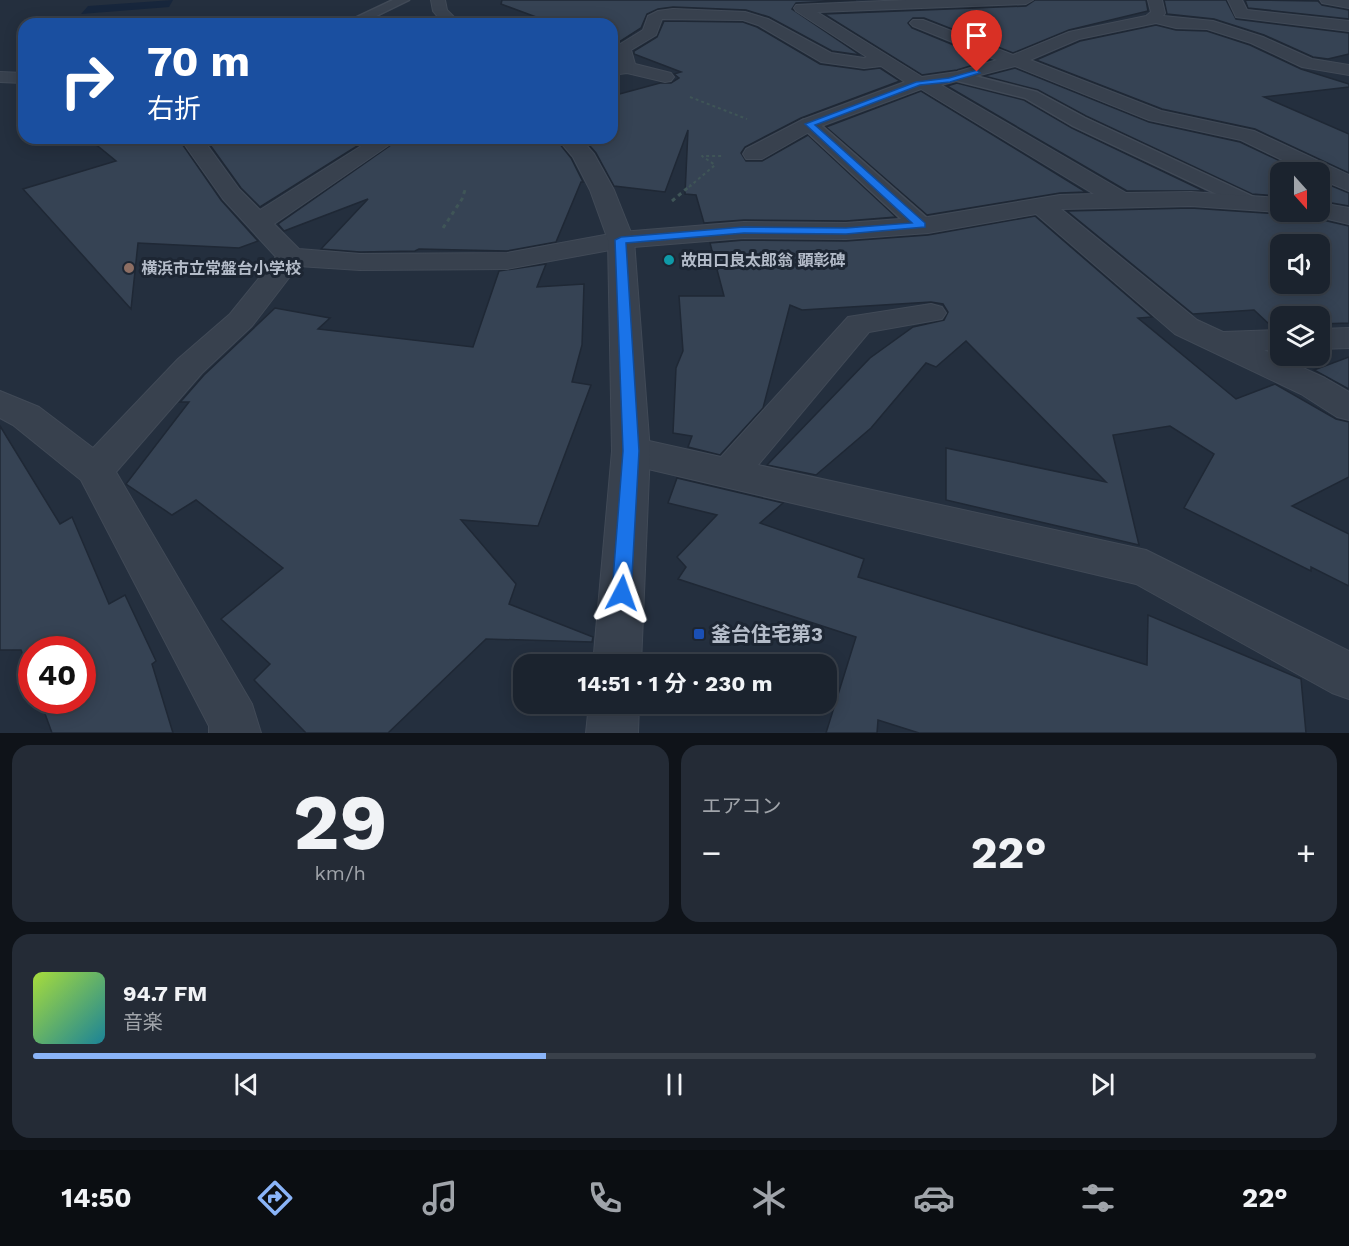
<!DOCTYPE html>
<html lang="ja">
<head>
<meta charset="utf-8">
<style>
  body { margin:0; font-family:"Work Sans","Noto Sans JP",sans-serif; background:#242b36; color:#f1f3f6; height:100vh; display:flex; flex-direction:column; font-size:22px; white-space:nowrap }
  * { box-sizing:border-box; margin:0 }
  p { font-size:20px; color:#a0a4aa }
  .icon { flex:none; width:33px; height:33px; fill:none; stroke:currentColor; stroke-width:2; stroke-linecap:round; stroke-linejoin:round }
  .map { position:relative; height:733px; overflow:hidden }
  .panel { display:flex; flex-direction:column; gap:12px; padding:12px; background:#0f1319; flex:1 }
  .panel>* { flex:none }
  .hud { position:absolute; left:18px; top:18px; width:600px; height:126px; border-radius:18px; box-shadow:0 3px 15px #0003,0 0 0 2px #39404a; background:#1a4fa0; color:#fff; overflow:hidden }
  .needle { width:39px; rotate:159deg }
  .fabs { position:absolute; left:1270px; top:162px; display:grid; gap:12px }
  .fabs a { display:grid; place-items:center; width:60px; height:60px; border-radius:12px; background:#1b232e; box-shadow:0 3px 15px #0003,0 0 0 2px #39404a; font-size:30px }
  .speed { position:absolute; left:18px; top:636px; display:flex; gap:12px; font-size:30px; font-weight:700; text-align:center }
  .speed>* { display:grid; place-content:center; width:78px; height:78px; border-radius:50%; background:#1b232e; box-shadow:0 3px 15px #0003,0 0 0 2px #39404a; line-height:1 }
  .speed .limit { border:9px solid #d22; background:#fff; color:#111 }
  .pin { position:absolute; display:grid; place-items:center; width:51px; height:51px; color:#fff; margin:-62px -26px; border-radius:50% 50% 50% 0; rotate:-45deg; box-shadow:0 0 6px #0007 }
  .pin .icon { rotate:45deg }
  .me { position:absolute; width:66px; margin:-33px; rotate:4deg; stroke-linejoin:round; filter:drop-shadow(0 0 4px #0008) }
  .turn { display:flex; align-items:center; gap:21px; height:126px; padding:0 30px; font-size:27px }
  .turn .icon { width:78px; height:78px; stroke-width:2.5 }
  .turn b { display:block; font-size:42px; line-height:51px }
  .big { font-size:45px; font-weight:700; line-height:1.1 }
  .panel .tile { flex:1; display:flex; flex-direction:column; justify-content:center; gap:9px; min-width:0; padding:0 21px; border-radius:18px; background:#242b36 }
  .panel .dial { align-items:center; gap:0 }
  .dial b { font-size:78px; line-height:1 }
  .song { display:flex; align-items:center; gap:18px }
  .cover { width:72px; height:72px; border-radius:9px; background:linear-gradient(135deg,hsl(80 70% 55%),hsl(190 70% 35%)) }
  .played { height:6px; border-radius:3px; background:linear-gradient(90deg,#8ab4f8 40%,#39404a 40%) }
  .keys { display:flex; justify-content:space-around; direction:ltr }
  .heat { display:flex; justify-content:space-between; align-items:center; font-size:33px; direction:ltr }
  .panel .tiles { flex:1; display:grid; gap:12px; grid-template-columns:1fr 1fr }
  .tile:last-child { grid-column:span 2 }
  .trip { position:absolute; left:513px; top:654px; width:324px; height:60px; border-radius:18px; background:#1b232e; box-shadow:0 3px 15px #0003,0 0 0 2px #39404a; font-weight:700; line-height:60px; text-align:center }
  .menu { display:flex; height:96px; justify-content:space-around; align-items:center; background:#0b0e12; color:#a0a4aa }
  .menu .icon { width:42px; height:42px }
  .menu .active { color:#8ab4f8 }
  .menu b { font-size:27px; color:#f1f3f6 }
  .map>svg:first-child { display:block }
</style>
</head>
<body>
<div class="map">
<svg width="1349" height="733" viewBox="0 0 1349 733">
  <rect width="100%" height="100%" fill="#242f3e"/>
  <polygon fill="#17263c" points="173,0 169,7 81,14 88,6"/>
  <g fill="#364354" stroke="#1f2835" stroke-width="1.5" fill-rule="evenodd">
    <polygon points="502,0 856,0 796,3 792,9 860,55 832,51 769,17 746,10 673,7 658,9 647,14 641,28 613,46 612,24 555,24 501,4"/>
    <polygon points="1035,0 1146,0 1148,11 1069,30 1013,53 924,18 913,18 908,23 912,28 990,60 957,70 922,75 824,14 1026,6"/>
    <polygon points="1164,0 1226,0 1236,19 1349,33 1349,54 1328,59 1313,57 1264,35 1214,19 1167,14"/>
    <polygon points="1245,0 1318,1 1322,5 1349,10 1349,19 1248,8"/>
    <polygon points="664,21 743,22 757,27 820,64 864,70 880,68 900,81 801,118 745,147 741,153 746,161 762,161 808,135 896,217 846,221 744,220 704,223 696,195 685,194 688,130 665,192 614,186 596,153 583,138 612,138 612,96 660,83 671,83 679,78 674,74 681,72 634,54 634,51 657,37"/>
    <polygon points="1156,25 1176,30 1207,31 1250,45 1301,69 1349,84 1349,87 1264,97 1349,134 1349,173 1255,129 1162,109 1036,60 1080,41"/>
    <polygon points="1015,68 1149,122 1240,142 1303,172 1281,172 1281,196 1252,194 1086,116 1038,90 984,76"/>
    <polygon points="957,83 1024,100 1072,128 1204,191 1127,191 947,86"/>
    <polygon points="921,91 1086,192 1060,193 927,215 826,127"/>
    <polygon points="88,138 178,138 221,200 258,241 239,248 138,243 131,309 23,189 116,161"/>
    <polygon points="205,138 370,138 260,207 241,188"/>
    <polygon points="401,138 555,138 571,158 583,182 581,182 556,242 507,251 419,249 415,251 360,252 321,249 368,199 284,231 278,224"/>
    <polygon points="1320,181 1349,193 1349,206 1320,201"/>
    <path d="M1191 208 1281 214 1283 212H1307L1310 217 1349 226V323L1320 324V316H1281V324H1269L1254 310 1193 314 1067 211ZM1281 244H1320V284H1281Z"/>
    <polygon points="1035,216 1152,317 1138,318 1236,399 1275,384 1336,419 1349,422 1349,477 1292,506 1349,534 1349,586 1311,567 1311,571 1184,508 1214,454 1170,426 1113,435 1139,545 946,500 946,448 1106,482 966,341 936,367 926,363 871,428 816,475 767,465 870,358 913,327 944,320 948,312 943,304 931,302 802,310 790,305 763,408 720,455 688,447 692,436 673,433 676,368 683,351 679,296 724,296 710,243 744,240 846,241 928,235"/>
    <polygon points="546,264 537,287 584,284 582,345 572,382 591,385 538,526 461,520 516,584 509,604 593,637 592,642 486,639 388,733 306,733 254,680 270,664 221,619 283,568 196,500 172,515 126,484 189,402 180,402 183,399 204,375 275,308 330,318 318,329 473,347 499,271"/>
    <polygon points="1349,357 1349,389 1314,370"/>
    <polygon points="0,426 60,524 72,517 109,604 125,595 156,661 152,664 173,733 52,733 40,700 82,700 82,650 32,650 32,678 21,650 0,650"/>
    <polygon points="677,478 783,503 760,523 864,559 858,577 1147,665 1148,615 1301,679 1306,733 919,733 878,720 877,733 826,733 856,637 678,579 686,567 677,557 717,515 668,503"/>
  </g>
  <g fill="none" stroke-linecap="round" stroke-linejoin="round">
    <defs>
      <g id="service">
        <polygon points="393,0 409,0 360,24 342,24"/>
        <polygon points="959,72 1037,92 1085,118 1256,198 1260,202 1256,206 1242,206 1073,126 1025,98 954,80 951,77"/>
        <polygon points="809,119 815,120 929,220 932,225 929,230 913,230 803,128 800,124 803,120"/>
      </g>
      <g id="minor">
        <polygon points="906,0 1033,0 1026,4 817,12 922,77 957,72 997,60 913,26 910,23 913,20 923,20 1013,55 1069,32 1146,16 1151,12 1148,0 1162,0 1165,13 1163,16 1213,21 1263,37 1312,59 1349,65 1349,75 1302,67 1251,43 1207,29 1176,28 1156,23 1079,39 1030,60 1161,111 1254,131 1349,175 1349,191 1320,179 1320,172 1307,172 1241,140 1149,120 1015,66 941,85 1126,193 1191,192 1281,198 1281,212 1285,212 1281,212 1191,206 1061,209 1197,320 1223,332 1281,330 1281,350 1264,350 1325,378 1349,392 1349,420 1337,417 1301,394 1175,334 1036,214 928,233 846,239 744,238 621,248 507,269 360,270 298,266 252,326 202,373 116,472 252,704 261,733 209,733 209,726 81,480 13,425 0,418 0,391 39,407 93,448 178,359 230,314 276,257 223,199 180,138 202,138 239,189 260,210 374,138 399,138 274,224 299,249 360,254 507,253 621,232 744,222 846,223 928,217 1060,195 1094,194 921,89 816,128 762,159 746,159 743,154 746,149 802,120 905,82 881,66 864,68 821,62 758,25 743,20 662,19 656,35 631,50 635,64 671,73 674,77 671,81 665,82 627,73 612,75 612,65 617,64 614,48 643,30 648,16 658,11 673,9 745,12 768,19 831,53 864,58 867,57 796,11 794,8 796,5"/>
        <polygon points="1228,0 1242,0 1247,10 1349,21 1349,31 1236,17"/>
        <polygon points="1320,0 1349,0 1349,8 1322,3"/>
        <polygon points="0,72 24,73 24,83 0,82"/>
        <polygon points="1320,203 1349,208 1349,224 1311,215 1309,212 1320,212"/>
        <polygon points="931,304 942,307 946,313 942,319 869,332 758,465 1146,550 1349,651 1349,699 1332,693 1136,584 631,465 618,461 612,451 618,441 631,437 721,457 848,317"/>
        <polygon points="1349,328 1349,348 1320,349 1320,329"/>
      </g>
      <g id="tertiary">
        <polygon points="431,0 445,0 447,10 461,24 444,24 433,11"/>
        <polygon points="557,138 580,138 594,154 614,190 634,240 650,451 641,664 593,664 612,451 608,240 590,190 573,157"/>
        <polygon points="589,704 639,704 638,733 586,733"/>
      </g>
    </defs>
    <use href="#service" stroke="#414a57" stroke-width="3"/>
    <use href="#minor" stroke="#414a57" stroke-width="2"/>
    <use href="#tertiary" stroke="#414a57" stroke-width="2"/>
    <g stroke="#3f5557" stroke-width="2" stroke-dasharray="3 3" stroke-linecap="butt">
      <polyline points="690,97 747,119"/>
      <polyline points="689,187 715,165 702,156 722,156"/>
    </g>
    <g stroke="#3f5557" stroke-width="3" stroke-dasharray="4 4" stroke-linecap="butt">
      <polyline points="672,201 691,185"/>
      <polyline points="443,228 462,199 466,187"/>
    </g>
    <use href="#service" fill="#38414e" fill-rule="evenodd"/>
    <use href="#minor" fill="#38414e" fill-rule="evenodd"/>
    <use href="#tertiary" fill="#38414e" fill-rule="evenodd"/>
  </g>
  <polygon fill="#1a73e8" stroke="#114b97" stroke-width="1.5" points="977,70 980,73 950,82 920,85 815,125 925,223 925,227 846,234 744,233 626,243 639,451 631,593 628,599 622,601 615,599 612,593 623,451 615,240 621,237 744,227 846,228 912,223 805,124 916,82 949,78"/>
  <circle fill="#0f9aa8" stroke="#1d2633" stroke-width="2" cx="669" cy="260" r="6"/>
  <circle fill="#8d6e63" stroke="#1d2633" stroke-width="2" cx="129" cy="268" r="6"/>
  <rect fill="#1a4fb4" stroke="#1d2633" stroke-width="2" x="693" y="628" width="12" height="12" rx="3"/>
  <g text-anchor="middle" dominant-baseline="central" stroke-width="6" stroke-linejoin="round" paint-order="stroke">
    <g font-size="16" font-weight="bold" fill="#b4bcc9" stroke="#1d2633" text-anchor="start">
      <text x="681" y="260">故田口良太郎翁 顕彰碑</text>
      <text x="141" y="268">横浜市立常盤台小学校</text>
    </g>
    <g font-size="20" font-weight="bold" fill="#b4bcc9" stroke="#1d2633" text-anchor="start">
      <text x="711" y="634">釜台住宅第3</text>
    </g>
  </g>
</svg>
<div class="fabs">
<a><svg class="needle" viewBox="-14 -14 28 28"><path d="M0-13l5 13h-10z" fill="#e53935"/><path d="M0 13l5-13h-10z" fill="#a0a4aa"/></svg></a>
<a><svg class="icon" aria-label="sound" viewBox="0 0 24 24"><path d="M4 9h4l5-4v14l-5-4H4zM17 9q2 3 0 6"/></svg></a>
<a><svg class="icon" aria-label="layers" viewBox="0 0 24 24"><path d="M12 4l9 5-9 5-9-5zM3 14l9 5 9-5"/></svg></a>
</div>
<div class="speed"><div class="limit">40</div></div>
<div class="pin" style="left:977px;top:72px;background:#d93025"><svg class="icon" aria-label="arrive" viewBox="0 0 24 24"><path d="M6 21V4h12l-3 4 3 4H6"/></svg></div>
<svg class="me" style="left:622px;top:593px" viewBox="-20 -20 40 40"><path d="M0-17L14 15 0 8-14 15z" fill="#1a73e8" stroke="#fff" stroke-width="4"/></svg>
<div class="trip">14:51 · 1 分 · 230 m</div>
<div class="hud">
<div class="turn"><svg class="icon" aria-label="right" viewBox="0 0 24 24"><path d="M7 20v-9h11M14 6l5 5-5 5"/></svg><div><b>70 m</b>右折</div></div>
</div>
</div>
<section class="panel">
<div class="tiles">
<div class="tile dial"><b>29</b><p>km/h</p></div>
<div class="tile"><p>エアコン</p>
<div class="heat"><a>−</a><b class="big">22°</b><a>+</a></div>
</div>
<div class="tile">
<div class="song"><i class="cover"></i><div><b>94.7 FM</b><p>音楽</p></div></div>
<div class="played"></div>
<div class="keys"><svg class="icon" aria-label="previous" viewBox="0 0 24 24"><path d="M18 5L8 12l10 7zM5 5v14"/></svg><svg class="icon" aria-label="pause" viewBox="0 0 24 24"><path d="M8 5v14M16 5v14"/></svg><svg class="icon" aria-label="next" viewBox="0 0 24 24"><path d="M6 5l10 7-10 7zM19 5v14"/></svg></div>
</div>
</div>
</section>
<nav class="menu">
<b>14:50</b>
<svg class="icon active" aria-label="directions" viewBox="0 0 24 24"><path d="M12 3l9 9-9 9-9-9zM9 14v-3h6M13 9l2 2-2 2"/></svg>
<svg class="icon" aria-label="music" viewBox="0 0 24 24"><path d="M9 18V5l10-2v13"/><circle cx="6" cy="18" r="3"/><circle cx="16" cy="16" r="3"/></svg>
<svg class="icon" aria-label="phone" viewBox="0 0 24 24"><path d="M5 4h4l2 5-3 2q2 4 5 5l2-3 5 2v4C11 20 4 13 5 4z"/></svg>
<svg class="icon" aria-label="climate" viewBox="0 0 24 24"><path d="M12 3v18M4 7l16 10M4 17L20 7"/></svg>
<svg class="icon" aria-label="car" viewBox="0 0 24 24"><path d="M5 17H2v-5l4-1 3-4h7l3 4 3 1v5h-3M9 17h6M6 11h13"/><circle cx="7" cy="17" r="2"/><circle cx="17" cy="17" r="2"/></svg>
<svg class="icon" aria-label="filters" viewBox="0 0 24 24"><path d="M4 7h16M4 17h16"/><circle cx="9" cy="7" r="2"/><circle cx="15" cy="17" r="2"/></svg>
<b>22°</b>
</nav>
</body>
</html>
